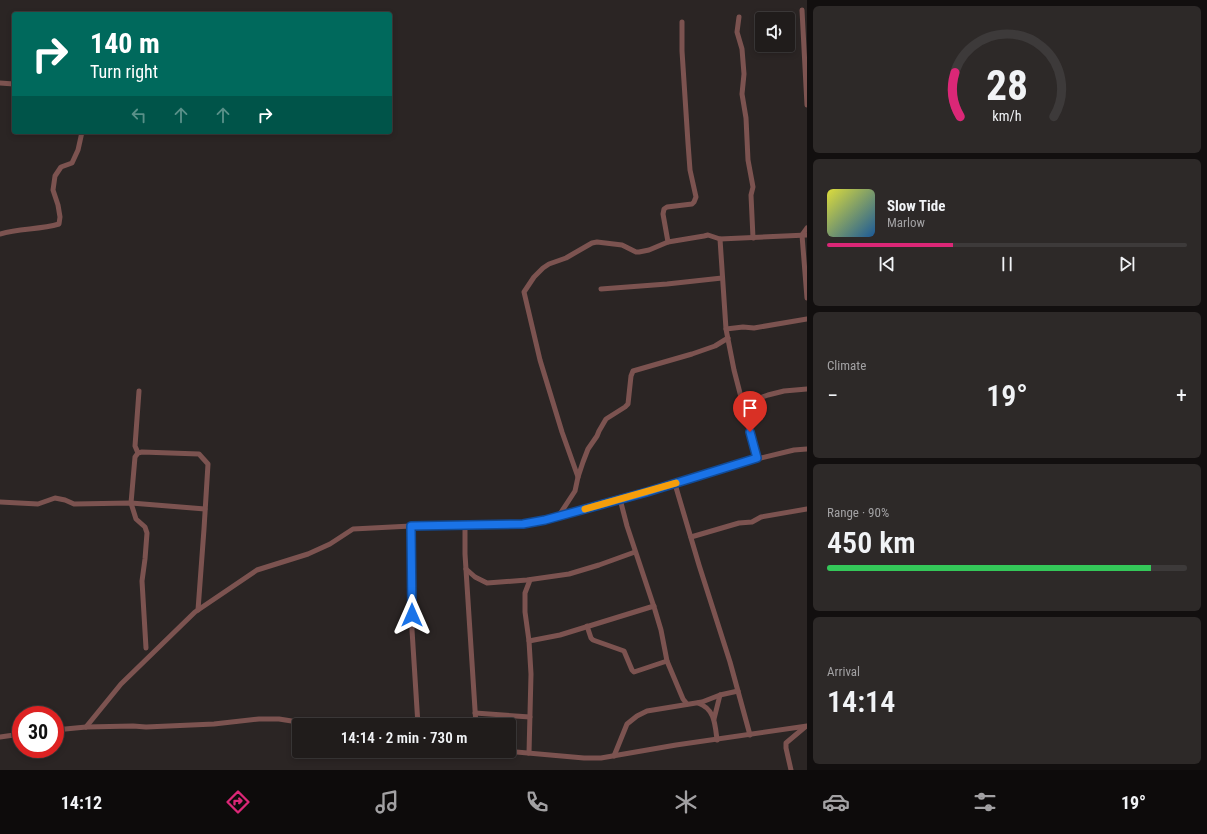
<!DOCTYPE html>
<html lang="en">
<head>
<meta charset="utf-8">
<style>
  body { margin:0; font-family:"Roboto Condensed",sans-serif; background:#2d2928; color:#f1f3f6; height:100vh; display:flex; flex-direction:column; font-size:15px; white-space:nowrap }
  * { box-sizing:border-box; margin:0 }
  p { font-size:13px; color:#a2a1a3 }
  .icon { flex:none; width:22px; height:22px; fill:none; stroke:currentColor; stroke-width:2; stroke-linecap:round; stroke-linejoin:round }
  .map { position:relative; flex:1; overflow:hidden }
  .panel { display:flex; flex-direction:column; gap:6px; padding:6px; background:#120f0f; width:400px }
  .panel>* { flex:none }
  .top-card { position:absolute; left:12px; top:12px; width:380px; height:122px; border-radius:4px; box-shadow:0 2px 6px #0003,0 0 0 1px #3d3a3a; background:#00695c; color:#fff; overflow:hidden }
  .buttons { position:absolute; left:755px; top:12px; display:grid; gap:8px }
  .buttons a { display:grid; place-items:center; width:40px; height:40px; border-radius:4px; background:#201c1b; box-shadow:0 2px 6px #0003,0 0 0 1px #3d3a3a; font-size:20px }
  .speed { position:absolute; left:12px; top:706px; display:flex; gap:8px; font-size:20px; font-weight:700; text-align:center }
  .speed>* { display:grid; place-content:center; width:52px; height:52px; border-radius:50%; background:#201c1b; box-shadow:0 2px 6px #0003,0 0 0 1px #3d3a3a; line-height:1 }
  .speed .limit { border:6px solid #d22; background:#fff; color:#111 }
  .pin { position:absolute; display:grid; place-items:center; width:34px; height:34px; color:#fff; margin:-41px -17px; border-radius:50% 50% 50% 0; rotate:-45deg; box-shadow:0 0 4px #0007 }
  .pin .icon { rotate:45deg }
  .me { position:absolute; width:44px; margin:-22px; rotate:0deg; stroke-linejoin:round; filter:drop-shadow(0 0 3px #0008) }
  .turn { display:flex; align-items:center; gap:14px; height:84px; padding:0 12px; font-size:18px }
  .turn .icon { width:52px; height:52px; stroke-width:2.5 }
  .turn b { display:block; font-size:28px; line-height:34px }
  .lanes { display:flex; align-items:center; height:38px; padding:0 12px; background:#0003; justify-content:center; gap:20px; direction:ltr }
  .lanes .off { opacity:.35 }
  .big { font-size:30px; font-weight:600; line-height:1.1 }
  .panel .widget { flex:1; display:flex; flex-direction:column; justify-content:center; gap:6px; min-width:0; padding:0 14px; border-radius:6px; background:#2d2928 }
  .panel .dial { align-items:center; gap:0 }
  .dial svg { height:104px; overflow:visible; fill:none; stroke:#3d3a3a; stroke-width:7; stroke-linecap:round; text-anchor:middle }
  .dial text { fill:#f1f3f6; stroke:none }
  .song { display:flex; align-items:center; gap:12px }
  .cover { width:48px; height:48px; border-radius:6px; background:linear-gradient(135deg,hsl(60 70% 55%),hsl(210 70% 35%)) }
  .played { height:4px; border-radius:2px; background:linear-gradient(90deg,#db2777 35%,#3d3a3a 35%) }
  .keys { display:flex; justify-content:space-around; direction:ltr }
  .heat { display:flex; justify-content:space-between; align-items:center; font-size:22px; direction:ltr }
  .charge { height:6px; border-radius:3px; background:linear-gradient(90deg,#34c759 90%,#3d3a3a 0) }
  .trip { position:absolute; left:292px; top:718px; width:224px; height:40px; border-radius:4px; background:#201c1b; box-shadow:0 2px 6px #0003,0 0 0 1px #3d3a3a; font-weight:600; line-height:40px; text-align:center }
  .tab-bar { display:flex; height:64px; justify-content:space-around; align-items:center; background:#0d0b0b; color:#a2a1a3 }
  .tab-bar .icon { width:28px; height:28px }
  .tab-bar .on { color:#db2777 }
  .tab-bar b { font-size:18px; color:#f1f3f6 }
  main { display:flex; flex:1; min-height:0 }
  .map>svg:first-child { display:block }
</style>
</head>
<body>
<main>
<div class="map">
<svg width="807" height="770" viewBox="0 0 807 770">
  <rect width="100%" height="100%" fill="#2b2524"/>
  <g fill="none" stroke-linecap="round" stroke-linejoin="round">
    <g stroke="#7c5350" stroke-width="5">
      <polyline points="802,10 807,105"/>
      <polyline points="739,17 737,32 742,49 744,74 742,94 746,118 748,160 753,187 751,195 753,238"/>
      <polyline points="0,83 14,84"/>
      <polyline points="807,228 802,235 807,298"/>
      <path d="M0 234C20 228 39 230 59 224L60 217 58 205 53 190 55 176 61 167 72 163 78 150 82 132"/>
      <polyline points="720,239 726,329 734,370 757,459"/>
      <polyline points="668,242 663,214 664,209 667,207 692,204 694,202 696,197 690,170 688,143 682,51 682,22"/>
      <polyline points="601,289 667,284 722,278"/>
      <polyline points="726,329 743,327 754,328 807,319"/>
      <polyline points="743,404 768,395 784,391 807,389"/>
      <polyline points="138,453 135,446 139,391"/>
      <polyline points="578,477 562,432 540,360 524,292 534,277 543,268 549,264 566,258 592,243 597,242 622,245 636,252 639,252 649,250 668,242 704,236 708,235 720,239 807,235"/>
      <polyline points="675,484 699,565 730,662 750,735"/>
      <polyline points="620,499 627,526 655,610 661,630 667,661 683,699 687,704"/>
      <polyline points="0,502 38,504 55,498 65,500 74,504 131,503 205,509"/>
      <polyline points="558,517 575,491 578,477 583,462 588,449 597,436 599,431 606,419 625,407 628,404 631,376 633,371 692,354 715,346 728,338"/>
      <polyline points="465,524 465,554 476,725"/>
      <polyline points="411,526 412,630 418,725"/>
      <polyline points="691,537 739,523 752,522 761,517 807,509"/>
      <polyline points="466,569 475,577 487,583 527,580 569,574 599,565 635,552"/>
      <polyline points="587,626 591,638 593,640 624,651 632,670 634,672 667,661"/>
      <polyline points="529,641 560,635 654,606"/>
      <polyline points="146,648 142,581 145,559 147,533 145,527 136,519 131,503 135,457 138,453 142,452 199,454 208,464 204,529 198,610"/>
      <path d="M698 703C715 709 715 724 717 740"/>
      <polyline points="475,713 530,717"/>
      <polyline points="714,719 720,695"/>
      <polyline points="86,727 121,684 195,612 257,570 308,554 330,544 353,529 411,526 523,524 545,520 647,492 757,459 794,450 807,449"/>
      <polyline points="55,730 86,727 133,726 146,727 214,724 259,719 279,719 317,725"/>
      <polyline points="0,737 21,734"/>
      <polyline points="505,751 584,758 601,758 676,745 807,726"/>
      <polyline points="529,753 531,674 529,641 525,612 525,593 530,580"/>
      <polyline points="614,756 627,724 637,716 647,711 702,702 720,695 738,691"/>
      <polyline points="791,770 786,748 786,743 805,727"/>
    </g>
  </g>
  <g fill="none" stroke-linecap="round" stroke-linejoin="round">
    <defs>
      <polyline id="route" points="412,615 411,526 523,524 545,520 647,492 757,458 750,432"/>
    </defs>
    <use href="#route" stroke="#114b97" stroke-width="10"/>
    <use href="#route" stroke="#1a73e8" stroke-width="7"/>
    <polyline stroke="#f59e0b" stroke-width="7" points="585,509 676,483"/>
  </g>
</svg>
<div class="buttons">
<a><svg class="icon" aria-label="sound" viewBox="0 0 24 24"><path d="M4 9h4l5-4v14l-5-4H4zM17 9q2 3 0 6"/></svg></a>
</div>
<div class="speed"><div class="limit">30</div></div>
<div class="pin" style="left:750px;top:432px;background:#d93025"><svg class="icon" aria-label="arrive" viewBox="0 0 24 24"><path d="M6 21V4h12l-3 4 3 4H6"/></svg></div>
<svg class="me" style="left:412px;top:615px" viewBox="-20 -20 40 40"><path d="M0-17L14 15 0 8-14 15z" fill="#1a73e8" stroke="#fff" stroke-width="4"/></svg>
<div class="trip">14:14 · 2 min · 730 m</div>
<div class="top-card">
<div class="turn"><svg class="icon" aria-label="right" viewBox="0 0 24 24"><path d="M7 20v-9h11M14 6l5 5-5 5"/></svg><div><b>140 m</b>Turn right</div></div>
<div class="lanes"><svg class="icon off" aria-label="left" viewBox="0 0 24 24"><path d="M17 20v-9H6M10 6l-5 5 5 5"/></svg><svg class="icon off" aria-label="ahead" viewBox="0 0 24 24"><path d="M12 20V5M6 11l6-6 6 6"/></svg><svg class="icon off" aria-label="ahead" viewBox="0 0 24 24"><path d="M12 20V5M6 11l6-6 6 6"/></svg><svg class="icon" aria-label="right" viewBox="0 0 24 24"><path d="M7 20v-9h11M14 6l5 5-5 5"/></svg></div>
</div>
</div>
<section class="panel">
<div class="widget dial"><svg viewBox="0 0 100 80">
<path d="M14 69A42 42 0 1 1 86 69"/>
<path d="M14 69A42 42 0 0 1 10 35" stroke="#db2777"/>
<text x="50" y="56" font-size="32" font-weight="700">28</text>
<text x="50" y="72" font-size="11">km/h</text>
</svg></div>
<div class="widget">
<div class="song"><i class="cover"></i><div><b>Slow Tide</b><p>Marlow</p></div></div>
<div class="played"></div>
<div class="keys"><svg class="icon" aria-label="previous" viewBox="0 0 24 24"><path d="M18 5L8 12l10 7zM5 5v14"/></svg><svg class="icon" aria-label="pause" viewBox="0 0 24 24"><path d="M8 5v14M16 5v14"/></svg><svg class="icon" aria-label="next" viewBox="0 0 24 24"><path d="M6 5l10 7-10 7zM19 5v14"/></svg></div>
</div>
<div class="widget"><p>Climate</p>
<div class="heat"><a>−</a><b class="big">19°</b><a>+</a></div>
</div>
<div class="widget"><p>Range · 90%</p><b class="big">450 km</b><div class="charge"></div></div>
<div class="widget"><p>Arrival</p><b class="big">14:14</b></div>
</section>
</main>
<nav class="tab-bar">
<b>14:12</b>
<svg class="icon on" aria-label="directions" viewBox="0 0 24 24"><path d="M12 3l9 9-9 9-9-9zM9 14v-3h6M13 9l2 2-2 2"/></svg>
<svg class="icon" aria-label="music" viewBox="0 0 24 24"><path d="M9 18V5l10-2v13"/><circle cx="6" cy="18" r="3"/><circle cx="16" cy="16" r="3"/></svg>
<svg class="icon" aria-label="phone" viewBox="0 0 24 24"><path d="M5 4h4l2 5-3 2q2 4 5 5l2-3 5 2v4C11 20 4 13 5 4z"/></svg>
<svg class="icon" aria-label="climate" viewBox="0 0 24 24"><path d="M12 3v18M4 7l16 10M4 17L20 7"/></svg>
<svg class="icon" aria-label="car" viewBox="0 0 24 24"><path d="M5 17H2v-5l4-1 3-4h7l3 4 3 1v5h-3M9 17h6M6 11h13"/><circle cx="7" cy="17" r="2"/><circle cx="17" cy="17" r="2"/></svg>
<svg class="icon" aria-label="filters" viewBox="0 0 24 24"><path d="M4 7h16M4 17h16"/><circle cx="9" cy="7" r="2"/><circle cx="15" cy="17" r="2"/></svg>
<b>19°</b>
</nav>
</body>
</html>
